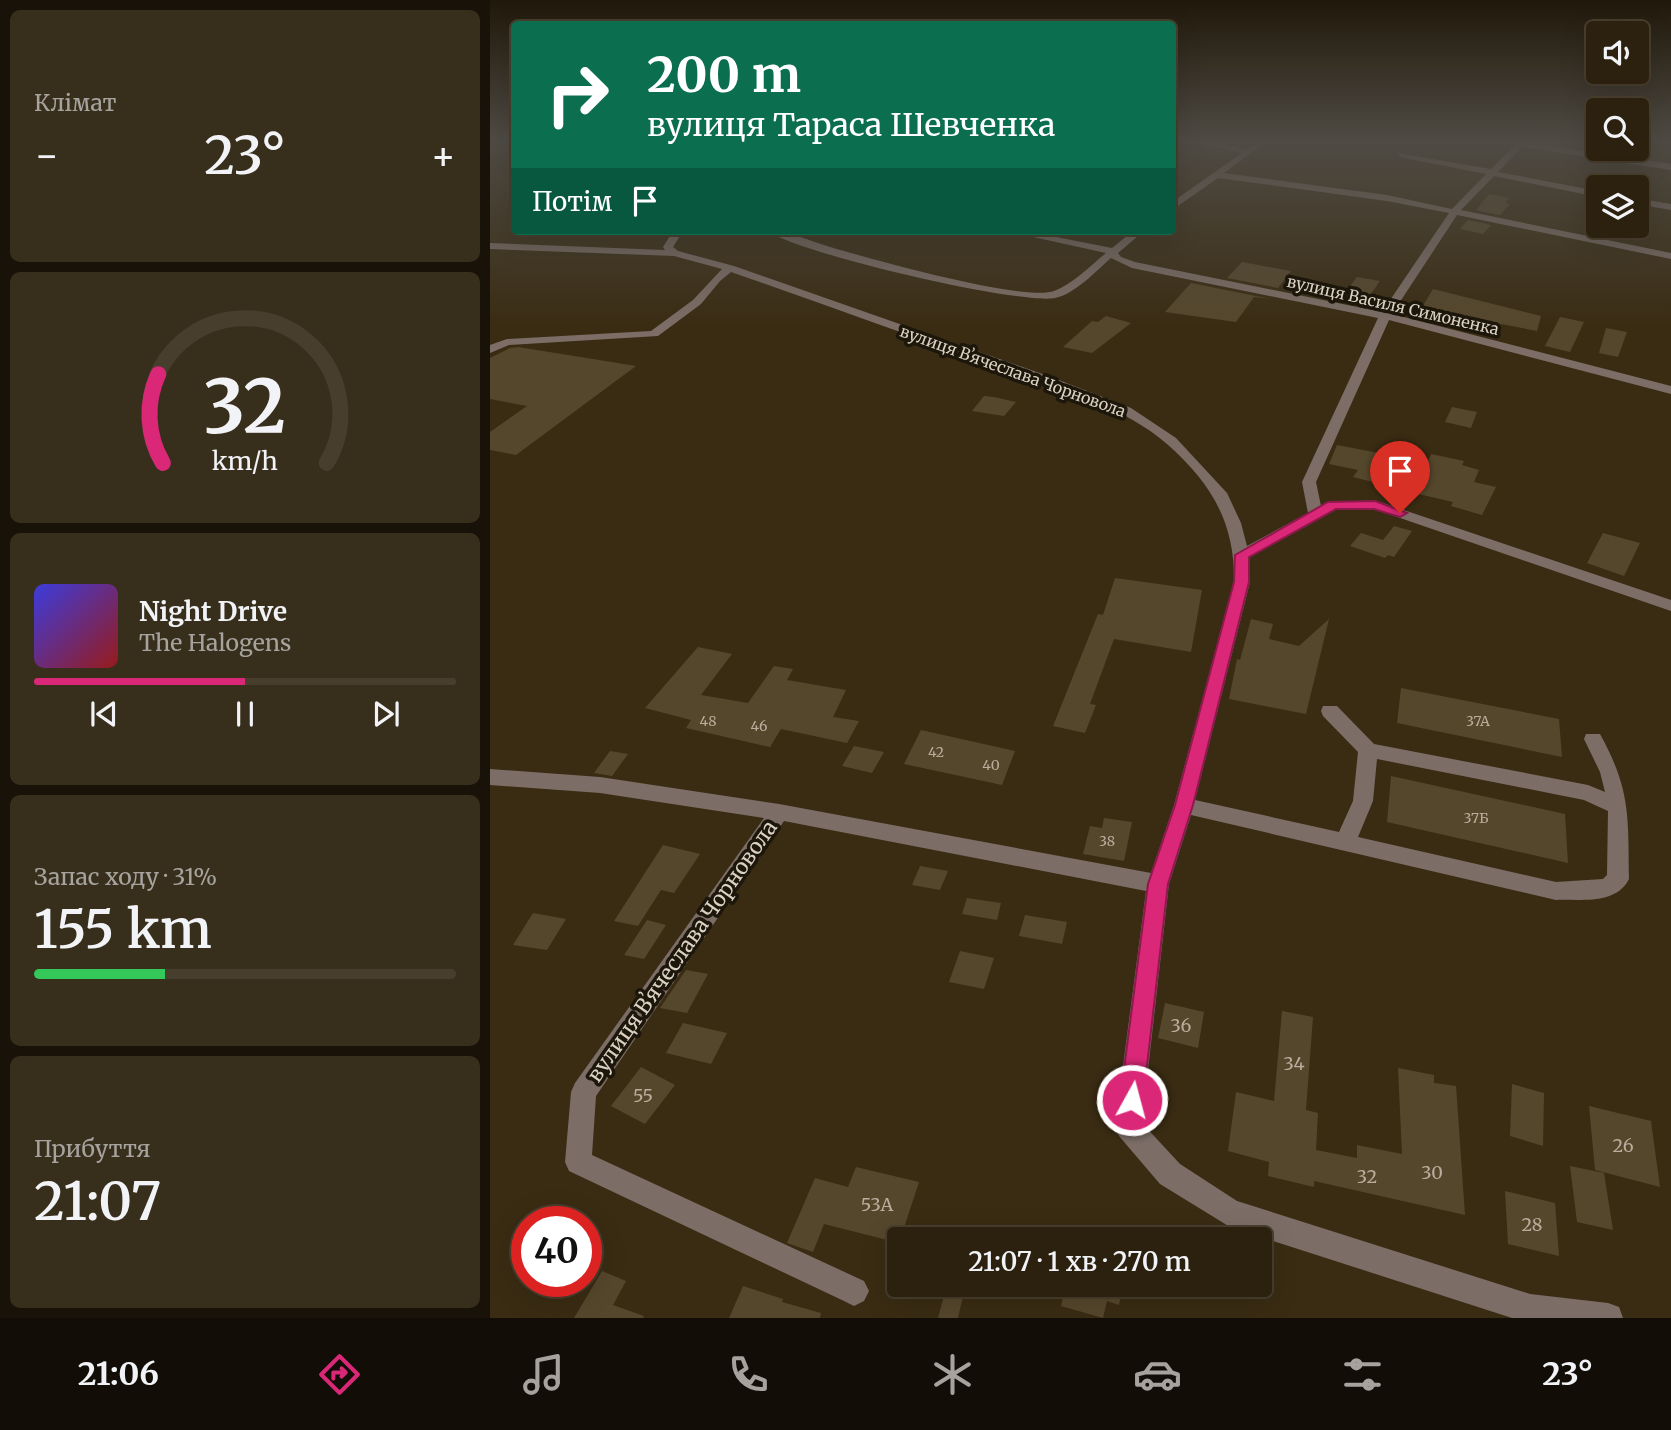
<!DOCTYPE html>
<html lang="uk">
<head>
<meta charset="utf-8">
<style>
  body { margin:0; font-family:Merriweather,serif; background:#382e1c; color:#f1f3f6; height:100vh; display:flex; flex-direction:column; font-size:26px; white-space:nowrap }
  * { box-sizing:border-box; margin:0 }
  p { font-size:23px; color:#a6a39e }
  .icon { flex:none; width:38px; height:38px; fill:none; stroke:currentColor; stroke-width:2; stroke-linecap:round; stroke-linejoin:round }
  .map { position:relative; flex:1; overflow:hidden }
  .drawer { display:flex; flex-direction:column; gap:10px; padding:10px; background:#181208; width:490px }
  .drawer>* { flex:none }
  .hud { position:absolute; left:21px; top:21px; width:665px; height:214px; border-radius:7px; box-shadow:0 7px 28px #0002,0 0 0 2px #483e2e; background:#0b6e4f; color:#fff; overflow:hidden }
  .controls { position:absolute; left:1096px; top:21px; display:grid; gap:14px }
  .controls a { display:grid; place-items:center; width:63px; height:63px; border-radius:7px; background:#2c210e; box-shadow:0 7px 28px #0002,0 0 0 2px #483e2e; font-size:35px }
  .speed { position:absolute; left:21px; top:1206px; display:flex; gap:14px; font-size:35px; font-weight:700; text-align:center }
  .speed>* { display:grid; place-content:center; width:91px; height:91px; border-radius:50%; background:#2c210e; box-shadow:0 7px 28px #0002,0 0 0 2px #483e2e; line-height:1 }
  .speed .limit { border:10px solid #d22; background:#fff; color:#111 }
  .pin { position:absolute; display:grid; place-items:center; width:60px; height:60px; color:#fff; margin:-72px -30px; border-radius:50% 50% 50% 0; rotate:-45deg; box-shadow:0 0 7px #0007 }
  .pin .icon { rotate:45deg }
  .me { position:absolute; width:77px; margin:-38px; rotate:7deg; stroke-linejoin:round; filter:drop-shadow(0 0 5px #0008) }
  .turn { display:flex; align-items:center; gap:24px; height:147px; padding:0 21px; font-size:32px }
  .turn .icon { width:91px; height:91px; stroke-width:2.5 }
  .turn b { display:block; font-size:49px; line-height:60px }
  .then { display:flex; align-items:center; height:66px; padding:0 21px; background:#0003; gap:14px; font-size:26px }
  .big { font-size:52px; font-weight:600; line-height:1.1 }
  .drawer .tile { flex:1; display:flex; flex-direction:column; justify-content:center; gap:10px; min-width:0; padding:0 24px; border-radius:10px; background:#382e1c }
  .drawer .dial { align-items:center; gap:0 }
  .dial svg { height:182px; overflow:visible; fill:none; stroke:#483e2e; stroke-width:7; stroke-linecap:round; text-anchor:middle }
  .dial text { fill:#f1f3f6; stroke:none }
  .song { display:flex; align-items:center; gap:21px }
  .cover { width:84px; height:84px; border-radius:10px; background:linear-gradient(135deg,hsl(240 70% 55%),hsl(0 70% 35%)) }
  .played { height:7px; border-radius:4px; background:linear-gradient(90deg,#db2777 50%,#483e2e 50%) }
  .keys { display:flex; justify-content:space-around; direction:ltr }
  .heat { display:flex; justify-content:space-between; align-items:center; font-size:38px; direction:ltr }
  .charge { height:10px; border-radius:5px; background:linear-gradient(90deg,#34c759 31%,#483e2e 0) }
  .trip { position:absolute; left:397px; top:1227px; width:385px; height:70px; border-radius:7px; background:#2c210e; box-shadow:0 7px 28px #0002,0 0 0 2px #483e2e; font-weight:600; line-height:70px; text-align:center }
  .dock { display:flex; height:112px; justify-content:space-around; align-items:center; background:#120d06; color:#a6a39e }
  .dock .icon { width:49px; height:49px }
  .dock .current { color:#db2777 }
  .dock b { font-size:32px; color:#f1f3f6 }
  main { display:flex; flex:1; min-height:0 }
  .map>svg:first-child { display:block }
</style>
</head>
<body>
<main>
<section class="drawer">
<div class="tile"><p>Клімат</p>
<div class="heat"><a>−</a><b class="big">23°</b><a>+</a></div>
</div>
<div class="tile dial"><svg viewBox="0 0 100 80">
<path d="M14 69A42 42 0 1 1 86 69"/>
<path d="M14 69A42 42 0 0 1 12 30" stroke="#db2777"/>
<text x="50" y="56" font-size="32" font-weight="700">32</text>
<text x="50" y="72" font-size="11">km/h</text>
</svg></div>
<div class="tile">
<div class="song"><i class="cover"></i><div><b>Night Drive</b><p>The Halogens</p></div></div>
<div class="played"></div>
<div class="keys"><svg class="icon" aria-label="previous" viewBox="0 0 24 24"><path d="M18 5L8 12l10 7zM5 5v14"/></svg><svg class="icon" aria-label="pause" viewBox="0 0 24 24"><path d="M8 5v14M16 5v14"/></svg><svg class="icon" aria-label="next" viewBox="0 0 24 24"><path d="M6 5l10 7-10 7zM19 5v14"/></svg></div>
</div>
<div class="tile"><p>Запас ходу · 31%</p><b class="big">155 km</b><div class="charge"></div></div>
<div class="tile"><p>Прибуття</p><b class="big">21:07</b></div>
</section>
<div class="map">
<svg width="1181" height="1318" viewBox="0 0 1181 1318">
  <rect width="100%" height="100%" fill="#3a2c13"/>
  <g fill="#55472c">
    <polygon points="999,194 1019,198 1015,203 1020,204 1010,215 986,210"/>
    <polygon points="978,220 1001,225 993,234 970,229"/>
    <polygon points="752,262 801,271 788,288 737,278"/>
    <polygon points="867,277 890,281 878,298 854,294"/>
    <polygon points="701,283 781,299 764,297 746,322 675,312"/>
    <polygon points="943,289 1051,316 1047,331 1011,324 1002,337 964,327 972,317 931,309"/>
    <polygon points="616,316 641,323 602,353 573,347 602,321 608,322"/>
    <polygon points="1070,317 1094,322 1080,352 1055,346"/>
    <polygon points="1116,328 1137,332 1128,357 1109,353"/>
    <polygon points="28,347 103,359 146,366 26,455 0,450 0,432 37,406 0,399 0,358 20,348"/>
    <polygon points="494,396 504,397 526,402 514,416 482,411"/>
    <polygon points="962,407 987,412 981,428 955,422"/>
    <polygon points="847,445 889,453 895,446 911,451 891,484 863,477 868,470 839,464"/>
    <polygon points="941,454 974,461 972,465 989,470 984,482 1006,487 992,515 961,506 963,502 924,493"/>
    <polygon points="904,526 922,531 904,557 898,555 895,558 860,546 871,533 893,540"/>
    <polygon points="1113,533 1150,543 1134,576 1097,563"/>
    <polygon points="625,578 712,590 701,652 624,639 600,704 606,705 595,733 563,726 608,614 613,615"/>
    <polygon points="761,619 783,624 779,639 809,646 839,619 816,714 739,699 747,659 750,660"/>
    <polygon points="208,647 242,654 211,695 258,703 284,666 303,669 297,680 356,690 343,717 369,721 357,743 291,729 280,747 196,728 201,720 155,708"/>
    <polygon points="911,688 1069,719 1072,757 907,723"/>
    <polygon points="431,730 525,751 512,785 414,764"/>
    <polygon points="364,746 394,752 382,773 352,766"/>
    <polygon points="120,751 138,754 122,776 104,773"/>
    <polygon points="901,776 1075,814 1078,863 897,822"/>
    <polygon points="614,818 642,822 634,861 593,854 600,826 612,828"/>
    <polygon points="173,845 210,854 184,893 171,890 148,926 124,921"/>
    <polygon points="430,866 458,871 450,890 422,885"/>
    <polygon points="477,898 511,903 507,920 472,914"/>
    <polygon points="43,913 76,919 57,950 23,945"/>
    <polygon points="535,915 577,922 572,944 529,936"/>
    <polygon points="157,920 176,925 154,959 134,955"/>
    <polygon points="470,951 504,958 494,989 459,982"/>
    <polygon points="196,970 218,974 197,1013 170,1008"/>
    <polygon points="675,1003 714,1012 708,1048 668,1038"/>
    <polygon points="792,1011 823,1017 816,1110 828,1113 826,1150 867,1158 867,1145 912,1154 908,1068 944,1075 944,1083 966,1086 975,1215 824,1181 824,1187 778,1176 779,1162 738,1151 746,1092 784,1101"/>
    <polygon points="193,1023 237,1033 221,1064 176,1053"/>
    <polygon points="151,1067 185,1085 155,1124 121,1106"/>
    <polygon points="1022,1084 1054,1093 1053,1146 1020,1136"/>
    <polygon points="1099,1106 1161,1121 1170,1187 1105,1170"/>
    <polygon points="1080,1166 1114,1173 1123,1230 1087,1222"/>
    <polygon points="366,1167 429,1182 409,1243 334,1224 323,1252 297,1243 325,1178 358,1187"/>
    <polygon points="1015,1191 1065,1203 1069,1256 1018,1244"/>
    <polygon points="112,1271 136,1281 123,1305 154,1316 153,1318 84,1318"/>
    <polygon points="576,1284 633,1284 629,1305 617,1301 613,1318 571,1306"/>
    <polygon points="253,1286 293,1299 292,1302 331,1313 330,1318 239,1318"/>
    <polygon points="456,1288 474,1292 468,1318 448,1318"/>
  </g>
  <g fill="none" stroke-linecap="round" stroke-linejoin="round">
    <g fill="#7c6e67" fill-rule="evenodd">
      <path d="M702 142H721L757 149 766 142H776L734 173 897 195 962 209 996 174 910 157 907 153 1001 169 1024 146 1019 142H1036L1181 164V170L1032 147 1008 172 1108 191V197L1004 176 971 210 1181 253V259L967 215 902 314 1181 386V394L899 320 826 482 831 506 843 501 890 502 1181 600V611L884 509H846L760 557V582L705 800 849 832 863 801 868 752 833 716 831 711 833 706H847L884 744 1098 785 1115 792 1110 772 1094 739 1096 734H1110C1141 790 1138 817 1139 879 1126 905 1091 899 1066 900L701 815 679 884 652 1123 690 1164 747 1201 1040 1294 1118 1303 1129 1307 1133 1318H1022L740 1227 670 1184 629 1136 625 1127 656 891 294 821 106 1096 102 1155 374 1281 379 1291 374 1301 364 1306 354 1301 79 1171 75 1162 81 1092 85 1083 274 818 110 793 0 785V769L110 777 289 804 661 873 684 805 744 582C745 522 721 483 677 444 628 402 557 384 498 363 412 333 327 302 241 272L230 281 211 304 168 336 19 345 0 353V345L17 339 161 331 203 300 232 269 184 256 0 249V243L175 250 173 247 183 231H193L183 247 188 251 244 266 561 377 641 408 686 438 737 493 751 523 757 546 818 513 812 482 888 318 642 268 621 258C606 271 585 294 565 298 529 305 307 253 278 231 299 231 320 241 340 247 377 258 534 302 564 291 583 284 601 265 616 253L516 231H536L622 248 643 231H654L628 253 631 257 645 262 892 312 959 213 897 201 728 178 682 210V202L752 153ZM887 759 1094 800 1118 811 1117 875 1113 879 1066 882 868 837 883 801Z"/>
      <polygon points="1146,198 1181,204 1181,210 1146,204"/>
    </g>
  </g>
  <linearGradient id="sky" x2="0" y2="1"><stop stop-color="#20180a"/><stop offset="0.43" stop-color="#4f4b44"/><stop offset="1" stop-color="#4f4b44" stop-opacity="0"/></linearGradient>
  <rect width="1181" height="327" fill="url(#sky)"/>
  <polygon fill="#db2777" stroke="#8e194d" stroke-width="2" points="885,501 917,513 910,517 884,509 846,509 759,557 759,582 703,805 678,884 653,1100 650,1108 642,1112 633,1108 630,1100 658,884 685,805 744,582 745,555 838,502"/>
  <g text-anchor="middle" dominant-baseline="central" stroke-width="7" stroke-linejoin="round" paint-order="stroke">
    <g font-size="14" fill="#b9ae9d">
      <text x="218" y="721">48</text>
      <text x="988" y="721">37А</text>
      <text x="269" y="726">46</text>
      <text x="446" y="752">42</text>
      <text x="501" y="765">40</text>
      <text x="986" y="818">37Б</text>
      <text x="617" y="841">38</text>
    </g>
    <g font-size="16" fill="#dad1c3" stroke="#1c160b">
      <text transform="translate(903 305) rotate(13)">вулиця Василя Симоненка</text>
      <text transform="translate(523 371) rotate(20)">вулиця Вʼячеслава Чорновола</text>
    </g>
    <g font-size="18" fill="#b9ae9d">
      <text x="691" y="1025">36</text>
      <text x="804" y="1063">34</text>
      <text x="153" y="1095">55</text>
      <text x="1133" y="1145">26</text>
      <text x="942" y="1172">30</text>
      <text x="877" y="1176">32</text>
      <text x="387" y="1204">53А</text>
      <text x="1042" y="1224">28</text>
    </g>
    <g font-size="21" fill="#dad1c3" stroke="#1c160b">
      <text transform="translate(192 951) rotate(-55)">вулиця Вʼячеслава Чорновола</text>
    </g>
  </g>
</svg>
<div class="controls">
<a><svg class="icon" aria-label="sound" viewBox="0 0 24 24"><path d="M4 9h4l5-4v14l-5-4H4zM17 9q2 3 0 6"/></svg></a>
<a><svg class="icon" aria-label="search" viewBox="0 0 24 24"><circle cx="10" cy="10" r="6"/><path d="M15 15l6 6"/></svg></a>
<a><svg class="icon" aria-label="layers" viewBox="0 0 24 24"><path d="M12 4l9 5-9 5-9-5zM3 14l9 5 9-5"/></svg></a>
</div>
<div class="speed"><div class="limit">40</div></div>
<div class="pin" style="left:910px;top:513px;background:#d93025"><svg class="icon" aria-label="arrive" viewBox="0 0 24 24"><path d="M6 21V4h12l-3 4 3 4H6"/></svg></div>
<svg class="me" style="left:642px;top:1100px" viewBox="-20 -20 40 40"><circle r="17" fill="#db2777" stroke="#fff" stroke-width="3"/><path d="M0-11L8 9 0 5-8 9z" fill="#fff"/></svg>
<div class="trip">21:07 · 1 хв · 270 m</div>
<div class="hud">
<div class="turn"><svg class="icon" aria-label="right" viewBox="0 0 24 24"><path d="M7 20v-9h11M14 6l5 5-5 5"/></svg><div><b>200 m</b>вулиця Тараса Шевченка</div></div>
<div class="then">Потім<svg class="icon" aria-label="arrive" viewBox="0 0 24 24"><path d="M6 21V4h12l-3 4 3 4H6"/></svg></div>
</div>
</div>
</main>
<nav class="dock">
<b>21:06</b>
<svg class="icon current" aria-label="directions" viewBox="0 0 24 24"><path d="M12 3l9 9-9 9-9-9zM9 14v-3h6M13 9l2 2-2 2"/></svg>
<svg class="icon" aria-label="music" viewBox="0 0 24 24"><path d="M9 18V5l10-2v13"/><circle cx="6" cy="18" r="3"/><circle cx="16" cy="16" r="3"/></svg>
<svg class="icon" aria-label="phone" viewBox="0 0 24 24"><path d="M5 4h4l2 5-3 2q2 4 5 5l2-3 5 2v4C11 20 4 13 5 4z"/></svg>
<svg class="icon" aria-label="climate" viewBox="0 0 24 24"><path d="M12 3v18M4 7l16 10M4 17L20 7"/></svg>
<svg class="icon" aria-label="car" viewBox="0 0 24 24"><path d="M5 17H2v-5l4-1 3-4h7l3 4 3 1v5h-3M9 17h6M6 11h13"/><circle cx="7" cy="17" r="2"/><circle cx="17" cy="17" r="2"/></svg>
<svg class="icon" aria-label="filters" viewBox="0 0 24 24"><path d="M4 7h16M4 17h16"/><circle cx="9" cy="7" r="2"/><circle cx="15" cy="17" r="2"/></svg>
<b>23°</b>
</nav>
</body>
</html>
